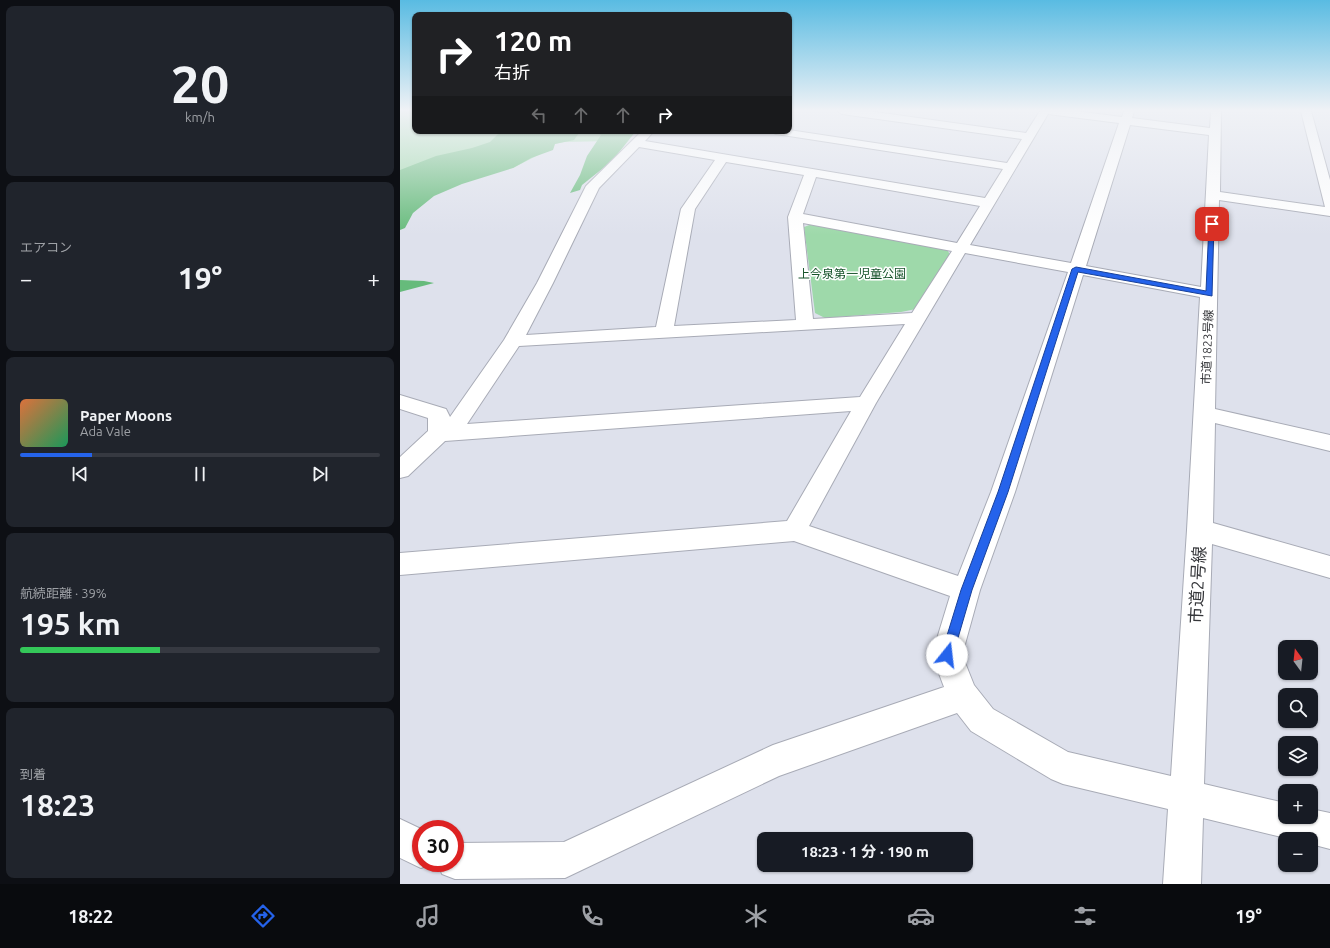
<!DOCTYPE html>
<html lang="ja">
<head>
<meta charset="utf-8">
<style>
  body { margin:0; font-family:Ubuntu,"Noto Sans JP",sans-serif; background:#20242c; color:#f1f3f6; height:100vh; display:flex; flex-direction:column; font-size:15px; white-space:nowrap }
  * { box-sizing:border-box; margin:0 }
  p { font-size:13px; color:#9ea1a6 }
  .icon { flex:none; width:22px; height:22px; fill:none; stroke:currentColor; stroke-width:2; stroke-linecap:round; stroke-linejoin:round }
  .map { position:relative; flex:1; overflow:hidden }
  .side { display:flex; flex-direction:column; gap:6px; padding:6px; background:#0d0f14; width:400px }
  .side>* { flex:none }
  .top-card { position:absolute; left:12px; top:12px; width:380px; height:122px; border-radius:8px; box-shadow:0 1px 3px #0004; background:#202124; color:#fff; overflow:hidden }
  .needle { width:26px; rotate:345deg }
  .tools { position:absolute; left:878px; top:640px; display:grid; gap:8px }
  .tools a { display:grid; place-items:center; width:40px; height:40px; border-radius:8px; background:#171b24; box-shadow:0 1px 3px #0004; font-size:20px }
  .speed { position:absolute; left:12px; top:820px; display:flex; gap:8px; font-size:20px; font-weight:700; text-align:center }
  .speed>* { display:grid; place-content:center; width:52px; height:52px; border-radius:50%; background:#171b24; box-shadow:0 1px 3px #0004; line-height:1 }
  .speed .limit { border:6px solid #d22; background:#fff; color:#111 }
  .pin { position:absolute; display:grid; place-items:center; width:34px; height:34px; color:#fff; margin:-17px; border-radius:8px; box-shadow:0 2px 6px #0006 }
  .me { position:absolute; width:44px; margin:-22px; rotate:16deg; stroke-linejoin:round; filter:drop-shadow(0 0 3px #0008) }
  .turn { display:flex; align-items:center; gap:14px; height:84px; padding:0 16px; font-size:18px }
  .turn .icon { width:52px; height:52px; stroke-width:2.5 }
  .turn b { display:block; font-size:28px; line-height:34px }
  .lanes { display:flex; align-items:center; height:38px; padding:0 16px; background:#0003; justify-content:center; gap:20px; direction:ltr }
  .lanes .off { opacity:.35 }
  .big { font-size:30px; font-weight:700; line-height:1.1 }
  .side .tile { flex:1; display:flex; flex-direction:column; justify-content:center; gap:6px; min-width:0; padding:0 14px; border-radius:8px; background:#20242c }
  .side .dial { align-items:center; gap:0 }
  .dial b { font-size:52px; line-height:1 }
  .song { display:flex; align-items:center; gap:12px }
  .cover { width:48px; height:48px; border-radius:6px; background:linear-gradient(135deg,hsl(20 70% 55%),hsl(150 70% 35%)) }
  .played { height:4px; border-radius:2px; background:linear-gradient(90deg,#2563eb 20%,#363941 20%) }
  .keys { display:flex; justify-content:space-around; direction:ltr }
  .heat { display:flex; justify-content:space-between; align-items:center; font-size:22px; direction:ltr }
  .charge { height:6px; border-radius:3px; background:linear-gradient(90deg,#34c759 39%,#363941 0) }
  .trip { position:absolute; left:357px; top:832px; width:216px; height:40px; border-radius:8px; background:#171b24; box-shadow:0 1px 3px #0004; font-weight:700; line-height:40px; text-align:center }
  .dock { display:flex; height:64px; justify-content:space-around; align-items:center; background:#090b0e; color:#9ea1a6 }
  .dock .icon { width:28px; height:28px }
  .dock .current { color:#2563eb }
  .dock b { font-size:18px; color:#f1f3f6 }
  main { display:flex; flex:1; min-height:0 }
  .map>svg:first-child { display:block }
</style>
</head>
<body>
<main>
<section class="side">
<div class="tile dial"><b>20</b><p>km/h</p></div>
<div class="tile"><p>エアコン</p>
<div class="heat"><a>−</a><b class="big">19°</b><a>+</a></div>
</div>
<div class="tile">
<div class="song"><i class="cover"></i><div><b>Paper Moons</b><p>Ada Vale</p></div></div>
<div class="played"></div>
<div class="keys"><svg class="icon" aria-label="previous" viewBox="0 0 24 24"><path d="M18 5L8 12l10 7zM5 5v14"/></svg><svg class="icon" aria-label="pause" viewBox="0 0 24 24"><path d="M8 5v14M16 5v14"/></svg><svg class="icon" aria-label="next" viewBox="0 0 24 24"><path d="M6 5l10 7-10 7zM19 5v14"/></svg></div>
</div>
<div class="tile"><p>航続距離 · 39%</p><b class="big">195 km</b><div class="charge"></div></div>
<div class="tile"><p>到着</p><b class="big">18:23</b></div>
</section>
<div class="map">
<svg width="930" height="884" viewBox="0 0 930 884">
  <rect width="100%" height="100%" fill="#dee1ec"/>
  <g fill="#9ed9aa">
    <polygon points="0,111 15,111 15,131 236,131 210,141 164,142 154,144 146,151 113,168 0,180"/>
    <polygon points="412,224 542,248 548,251 550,255 516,309 501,312 425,318 415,313 404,227"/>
  </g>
  <g fill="#66bb7b">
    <polygon points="105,131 236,131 212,161 182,185 180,190 170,193 180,175 187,156 201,135 197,132 179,133 174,140 155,144 153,150 131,158 113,168 62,184 34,196 13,213 5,228 0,230 0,170 36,156 72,148 90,142 97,135"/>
    <polygon points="0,280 24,281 34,283 0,292"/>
  </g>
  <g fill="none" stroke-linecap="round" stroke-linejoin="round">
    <defs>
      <g id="minor">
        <path d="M437 111H468L626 133 640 111H675L722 117 724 111H734L732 118 810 128 811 111H821L820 192 925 207 901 111H911L930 180V216L819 200 815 409 930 435V451L815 423 813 523 930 556V578L812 544 804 784 885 803V817H911V809L930 813V849L911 844V839H890L803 818 801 884H763L768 809 663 784 651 779 571 731 557 713 379 776 165 878 55 879 42 874 38 863H55V843L164 842 373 745 544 687 532 655 550 596 394 541 0 575V553L387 521 451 411 45 441 8 476 0 478V457L28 431V418L0 409V395L46 409 50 417 104 340 137 283 186 186 242 131H254L245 141 585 198 603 169 376 134 370 131 389 130 607 163 622 139 442 114ZM648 114 719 123 671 263 570 245ZM730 125 809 135 801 287 686 266ZM239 147 315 160 281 209 256 327 126 335 153 283 199 188ZM326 162 404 175 388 217 396 320 274 326 295 209ZM416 177 580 206 557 243 403 214ZM403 223 552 251 512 313 413 319ZM565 253 668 272 591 492 558 576 409 526 476 403ZM683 275 800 297 787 530 771 776 668 752 593 709 574 685 562 655 580 590 615 492ZM505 324 460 397 67 424 119 346Z"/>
        <polygon points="0,819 21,829 21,863 33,863 21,868 0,858"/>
      </g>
    </defs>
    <use href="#minor" stroke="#a8abb6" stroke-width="2"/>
    <use href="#minor" fill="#fff" fill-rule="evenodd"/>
  </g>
  <linearGradient id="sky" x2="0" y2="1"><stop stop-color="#59bbe2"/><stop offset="0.47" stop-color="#f0f2f6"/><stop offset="1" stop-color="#f0f2f6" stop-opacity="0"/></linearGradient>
  <rect width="930" height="235" fill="url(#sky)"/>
  <polygon fill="#2563eb" stroke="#184099" points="812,222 814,224 812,296 678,272 608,492 572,590 553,655 552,659 547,661 543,659 541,655 561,590 598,492 672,269 676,267 806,291 809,224"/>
  <g text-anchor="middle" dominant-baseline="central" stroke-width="3" stroke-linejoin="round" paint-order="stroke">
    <g font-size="12" fill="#16532a" stroke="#fff">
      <text x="452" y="273">上今泉第一児童公園</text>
    </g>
    <g font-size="12" fill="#35363a" stroke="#fff">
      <text transform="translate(807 347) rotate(-88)">市道1823号線</text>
    </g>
    <g font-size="17" fill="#35363a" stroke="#fff">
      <text transform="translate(797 585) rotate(-87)">市道2号線</text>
    </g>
  </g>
</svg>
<div class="tools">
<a><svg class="needle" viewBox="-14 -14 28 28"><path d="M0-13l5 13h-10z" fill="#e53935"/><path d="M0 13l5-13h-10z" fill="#9ea1a6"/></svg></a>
<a><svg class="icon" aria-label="search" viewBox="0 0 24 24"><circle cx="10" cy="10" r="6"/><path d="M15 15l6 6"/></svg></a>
<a><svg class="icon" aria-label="layers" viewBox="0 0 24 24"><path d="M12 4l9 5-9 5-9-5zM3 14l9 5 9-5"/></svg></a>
<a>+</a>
<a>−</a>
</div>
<div class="speed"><div class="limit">30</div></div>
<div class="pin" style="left:812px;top:224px;background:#d93025"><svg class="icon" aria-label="arrive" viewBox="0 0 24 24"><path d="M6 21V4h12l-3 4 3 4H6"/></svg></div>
<svg class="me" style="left:547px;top:655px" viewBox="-20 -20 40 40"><circle r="19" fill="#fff"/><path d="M0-13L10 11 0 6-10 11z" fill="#2563eb"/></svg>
<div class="trip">18:23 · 1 分 · 190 m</div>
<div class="top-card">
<div class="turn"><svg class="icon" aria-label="right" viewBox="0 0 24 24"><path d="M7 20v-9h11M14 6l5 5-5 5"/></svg><div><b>120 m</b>右折</div></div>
<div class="lanes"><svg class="icon off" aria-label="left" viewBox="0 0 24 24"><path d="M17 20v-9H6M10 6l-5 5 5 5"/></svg><svg class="icon off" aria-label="ahead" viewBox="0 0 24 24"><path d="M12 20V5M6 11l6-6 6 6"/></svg><svg class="icon off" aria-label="ahead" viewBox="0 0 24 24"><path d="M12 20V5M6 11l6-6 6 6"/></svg><svg class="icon" aria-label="right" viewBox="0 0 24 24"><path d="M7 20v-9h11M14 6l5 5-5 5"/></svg></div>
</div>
</div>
</main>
<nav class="dock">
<b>18:22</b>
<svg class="icon current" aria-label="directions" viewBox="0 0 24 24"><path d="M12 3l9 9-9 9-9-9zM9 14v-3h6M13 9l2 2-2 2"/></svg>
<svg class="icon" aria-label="music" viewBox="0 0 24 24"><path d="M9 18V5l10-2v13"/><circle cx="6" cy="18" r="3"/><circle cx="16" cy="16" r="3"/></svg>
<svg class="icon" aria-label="phone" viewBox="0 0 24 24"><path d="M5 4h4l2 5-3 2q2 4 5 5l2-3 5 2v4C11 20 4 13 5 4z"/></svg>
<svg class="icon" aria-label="climate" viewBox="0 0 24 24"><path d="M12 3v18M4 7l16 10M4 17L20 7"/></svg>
<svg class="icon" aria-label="car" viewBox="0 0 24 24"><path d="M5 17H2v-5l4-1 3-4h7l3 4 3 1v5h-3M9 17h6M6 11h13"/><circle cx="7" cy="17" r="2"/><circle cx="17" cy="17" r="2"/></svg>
<svg class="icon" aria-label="filters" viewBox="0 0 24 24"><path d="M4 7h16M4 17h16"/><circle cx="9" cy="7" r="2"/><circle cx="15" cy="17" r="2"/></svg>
<b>19°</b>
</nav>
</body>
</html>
